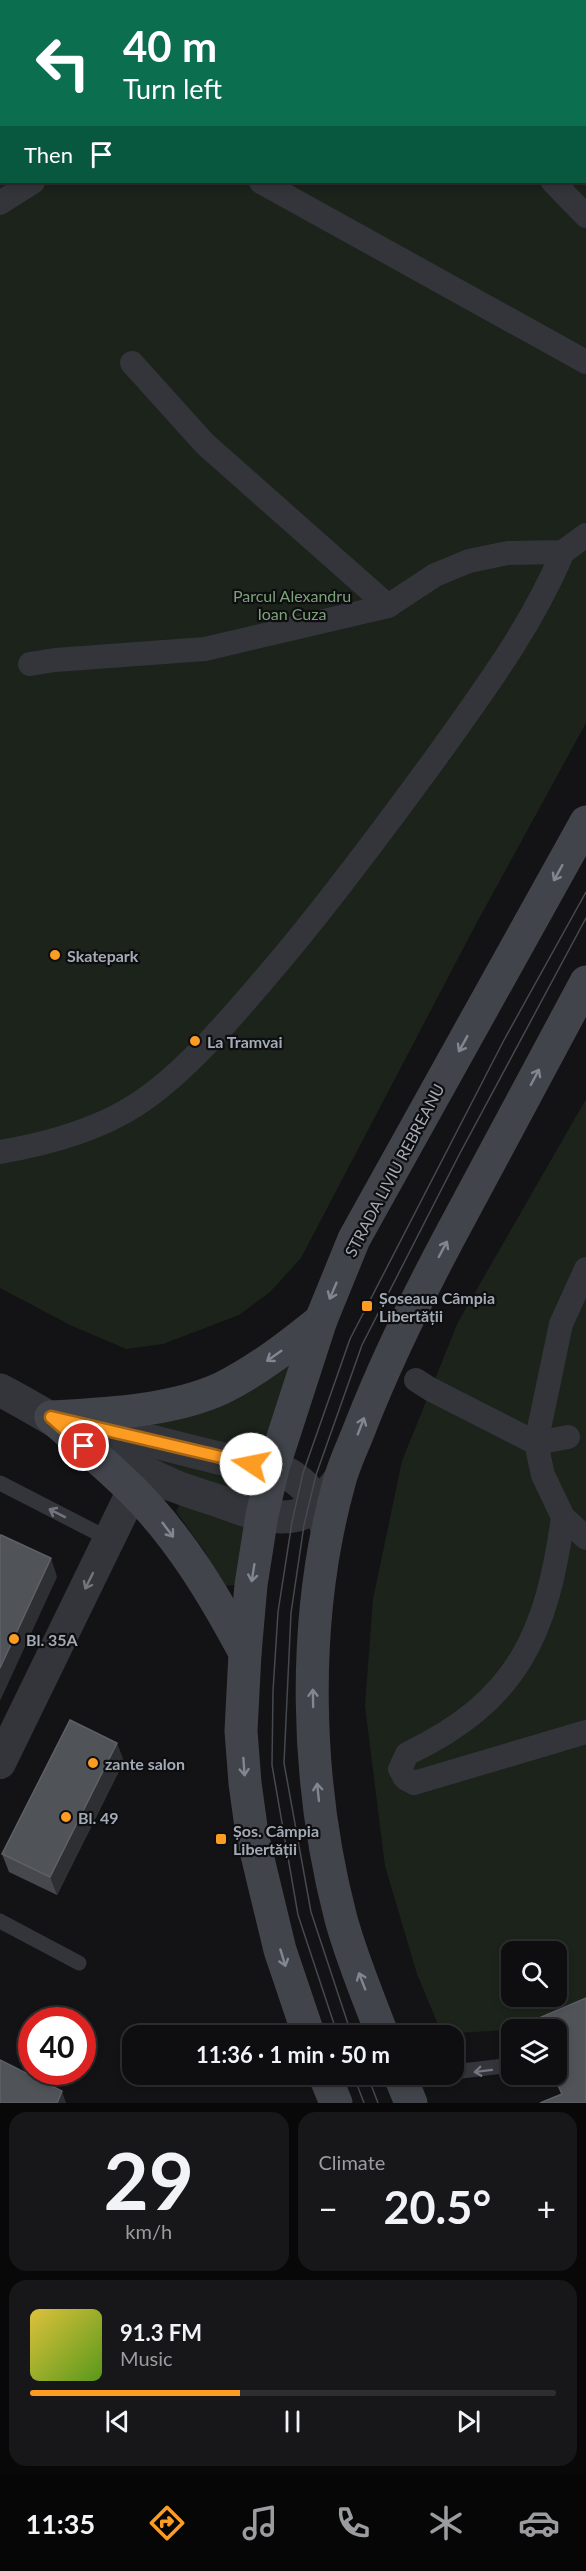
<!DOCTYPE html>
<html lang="en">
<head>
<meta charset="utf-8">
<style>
  body { margin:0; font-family:Lato,sans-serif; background:#171719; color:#f1f3f6; height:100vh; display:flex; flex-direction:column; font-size:22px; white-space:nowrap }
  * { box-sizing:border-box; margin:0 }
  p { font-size:20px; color:#9b9c9f }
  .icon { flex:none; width:33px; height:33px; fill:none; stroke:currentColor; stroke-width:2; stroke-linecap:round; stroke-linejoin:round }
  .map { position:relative; height:2103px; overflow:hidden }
  .details { display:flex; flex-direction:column; gap:9px; padding:9px; background:#080809; flex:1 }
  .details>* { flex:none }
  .guide { position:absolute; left:0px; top:0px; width:586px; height:183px; box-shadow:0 3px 9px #0003,0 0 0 2px #2e2e30; background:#0b6e4f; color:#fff; overflow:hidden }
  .buttons { position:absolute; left:501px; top:1941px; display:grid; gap:12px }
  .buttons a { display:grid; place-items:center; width:66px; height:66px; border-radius:12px; background:#0e0e10; box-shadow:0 3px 9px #0003,0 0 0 2px #2e2e30; font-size:30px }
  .speed { position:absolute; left:18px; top:2007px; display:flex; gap:12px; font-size:30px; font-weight:700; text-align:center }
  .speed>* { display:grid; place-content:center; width:78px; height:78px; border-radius:50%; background:#0e0e10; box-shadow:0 3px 9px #0003,0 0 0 2px #2e2e30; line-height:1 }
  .speed .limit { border:9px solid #d22; background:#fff; color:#111 }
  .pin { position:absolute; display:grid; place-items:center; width:51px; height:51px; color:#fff; margin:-26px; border:3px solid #fff; border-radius:50%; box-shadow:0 2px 6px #0007 }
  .me { position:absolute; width:66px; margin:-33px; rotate:281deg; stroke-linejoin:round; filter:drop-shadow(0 0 4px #0008) }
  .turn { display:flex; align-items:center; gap:21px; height:126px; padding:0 24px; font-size:27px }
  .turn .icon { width:78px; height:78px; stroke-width:2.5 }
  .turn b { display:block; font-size:42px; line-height:51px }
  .then { display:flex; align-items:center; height:57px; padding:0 24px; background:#0003; gap:12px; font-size:22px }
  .big { font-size:45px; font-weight:700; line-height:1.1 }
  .details .widget { flex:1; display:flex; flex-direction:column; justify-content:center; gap:9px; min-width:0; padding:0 21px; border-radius:18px; background:#171719 }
  .details .dial { align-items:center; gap:0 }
  .dial b { font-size:78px; line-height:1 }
  .song { display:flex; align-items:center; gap:18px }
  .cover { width:72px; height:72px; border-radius:9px; background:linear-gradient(135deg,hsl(50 70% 55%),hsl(90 70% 35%)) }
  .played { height:6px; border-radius:3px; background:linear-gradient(90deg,#fd9c22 40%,#2e2e30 40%) }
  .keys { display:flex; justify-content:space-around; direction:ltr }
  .heat { display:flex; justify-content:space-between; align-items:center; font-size:33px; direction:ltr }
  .details .tiles { flex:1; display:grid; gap:9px; grid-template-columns:1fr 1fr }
  .widget:last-child { grid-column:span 2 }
  .trip { position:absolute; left:122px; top:2025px; width:342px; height:60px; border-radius:18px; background:#0e0e10; box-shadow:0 3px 9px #0003,0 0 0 2px #2e2e30; font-weight:700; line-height:60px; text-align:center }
  .menu { display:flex; height:96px; justify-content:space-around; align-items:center; background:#060606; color:#9b9c9f }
  .menu .icon { width:42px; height:42px }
  .menu .on { color:#fd9c22 }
  .menu b { font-size:27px; color:#f1f3f6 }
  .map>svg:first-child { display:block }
</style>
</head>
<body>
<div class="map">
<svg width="586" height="2103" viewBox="0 0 586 2103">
  <rect width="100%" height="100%" fill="#131315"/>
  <g fill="#1b231b" fill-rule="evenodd">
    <polygon points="0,0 438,1 2,2 2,182 585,182 586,42 586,723 475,926 301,1258 270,1292 239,1315 163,1344 126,1349 70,1325 0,1288"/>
    <path d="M586 1099V2002L524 2029 442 2034 417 1974 385 1866 365 1706 373 1599 402 1461 458 1322ZM512 1952H556V1996H512Z"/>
    <polygon points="297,1357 264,1452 143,1427"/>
    <polygon points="133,1450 253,1476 256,1482 252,1495 136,1459"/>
    <polygon points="182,1501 248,1525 235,1585 221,1586 205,1552 176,1511"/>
  </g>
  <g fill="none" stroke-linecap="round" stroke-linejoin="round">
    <g stroke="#33353a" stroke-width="15">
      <polyline points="0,1483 109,1539"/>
      <polyline points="0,1921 79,1963"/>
      <polyline points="453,2072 512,2065"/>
    </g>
    <g stroke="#33353a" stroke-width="24">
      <polyline points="127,0 127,2"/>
      <polyline points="366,0 368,2"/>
      <polyline points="585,73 586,73"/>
      <polyline points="0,140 2,143"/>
      <polyline points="261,182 586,362"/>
      <polyline points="553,182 586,216"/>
      <polyline points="0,203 33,182"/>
      <polyline points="132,363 205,444 388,606 435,575 469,561 508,553 563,552 586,535"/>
      <polyline points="30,664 55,660 205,649 388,606"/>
      <path d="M0 1152C46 1144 96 1131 136 1105 189 1071 242 1005 283 957 338 891 389 822 440 752 487 686 531 627 563 552"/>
      <polyline points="586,1269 561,1324 536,1443 543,1475 563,1517 586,1538"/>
      <polyline points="416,1380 430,1389 536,1443 568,1437"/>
      <path d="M563 1517C547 1634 518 1701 407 1754L400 1769 405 1778 414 1783 586 1732"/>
    </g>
    <polyline stroke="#33353a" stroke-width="32" points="0,1763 133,1490"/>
    <g stroke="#33353a" stroke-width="33">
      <path d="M0 1390C58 1420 112 1459 172 1485 187 1491 203 1496 219 1501 244 1510 271 1522 298 1515 317 1509 328 1495 339 1480"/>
      <path d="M79 1423C129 1435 177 1448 227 1460 249 1464 275 1464 293 1477 310 1488 321 1507 326 1526"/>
    </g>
    <g stroke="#41444a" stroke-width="33">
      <path d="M51 1417C78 1441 107 1465 133 1491 180 1538 214 1595 245 1653"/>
      <path d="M51 1417C105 1414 173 1411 222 1388 258 1370 290 1345 321 1320"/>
      <polyline points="309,2036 280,1950 252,1834 245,1783 241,1731 245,1653 251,1585 262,1515 273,1468 321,1320 354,1239 586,822"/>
      <path d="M383 2036C368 1997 352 1959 341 1919 305 1781 301 1621 339 1483 344 1463 354 1444 361 1425 387 1359 417 1298 450 1236 496 1151 541 1066 586 982"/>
      <polyline points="324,2074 336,2103"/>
      <polyline points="399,2074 411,2103"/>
    </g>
    <g stroke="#46494f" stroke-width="1.5">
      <polyline points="338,2036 298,1915 272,1765 273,1691 278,1612 292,1522 303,1473 350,1339 504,1040 586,892"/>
      <polyline points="352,2036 311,1912 284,1763 291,1613 304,1525 316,1475 362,1345 459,1155 586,918"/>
      <polyline points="353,2074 364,2103"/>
      <polyline points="367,2074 378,2103"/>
    </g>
  </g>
  <polygon fill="#46484d" points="124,1761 57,1895 9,1872 2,1854"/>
  <g fill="#2d2f32">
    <polygon points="69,0 80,0 78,2 68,2"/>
    <polygon points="51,1558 57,1577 0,1701 0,1668"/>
    <polygon points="117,1743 124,1761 57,1895 50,1877"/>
    <polygon points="62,2091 66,2103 57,2103"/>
  </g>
  <g fill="#505358" stroke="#5d6167" stroke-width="1.5">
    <polygon points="24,0 69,0 68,2 25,2"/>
    <polygon points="1,1535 51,1558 0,1668 0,1537"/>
    <polygon points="70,1720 117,1743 50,1877 2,1854"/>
    <polygon points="586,1998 586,2103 540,2103 562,2094 553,2074 556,2074 556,2030 533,2030 530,2022"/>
    <polygon points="0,2060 62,2091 57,2103 0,2103"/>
  </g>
  <defs><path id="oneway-shaft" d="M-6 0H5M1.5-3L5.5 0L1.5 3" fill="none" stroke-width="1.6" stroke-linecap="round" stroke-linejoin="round" transform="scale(1.5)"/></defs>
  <g stroke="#818790">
    <use href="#oneway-shaft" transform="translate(558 873) rotate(119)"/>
    <use href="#oneway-shaft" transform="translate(463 1044) rotate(119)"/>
    <use href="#oneway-shaft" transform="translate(535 1077) rotate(-62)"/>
    <use href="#oneway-shaft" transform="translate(443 1249) rotate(-62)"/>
    <use href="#oneway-shaft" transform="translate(333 1291) rotate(113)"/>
    <use href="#oneway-shaft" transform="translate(274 1356) rotate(145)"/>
    <use href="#oneway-shaft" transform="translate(361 1426) rotate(-69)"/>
    <use href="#oneway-shaft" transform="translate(168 1530) rotate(53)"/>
    <use href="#oneway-shaft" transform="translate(253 1573) rotate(99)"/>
    <use href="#oneway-shaft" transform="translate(313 1698) rotate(-91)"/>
    <use href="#oneway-shaft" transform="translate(244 1767) rotate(86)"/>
    <use href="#oneway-shaft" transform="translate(318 1792) rotate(-96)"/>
    <use href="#oneway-shaft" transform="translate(283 1958) rotate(73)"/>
    <use href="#oneway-shaft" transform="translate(362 1981) rotate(-111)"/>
  </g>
  <g stroke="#71767e">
    <use href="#oneway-shaft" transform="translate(57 1513) rotate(-153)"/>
    <use href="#oneway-shaft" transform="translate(89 1581) rotate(116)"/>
    <use href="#oneway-shaft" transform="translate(483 2071) rotate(173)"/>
  </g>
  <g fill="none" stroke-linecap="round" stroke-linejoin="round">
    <defs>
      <polyline id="route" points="84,1446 51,1417 251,1464"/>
    </defs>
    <use href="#route" stroke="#a46516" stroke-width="15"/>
    <use href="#route" stroke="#fd9c22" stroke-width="10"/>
  </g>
  <g fill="#fd9c22" stroke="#0e0e10" stroke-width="2">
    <circle cx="55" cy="955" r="6"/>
    <circle cx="195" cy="1041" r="6"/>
    <rect x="361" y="1300" width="12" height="12" rx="3"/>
    <circle cx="14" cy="1639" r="6"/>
    <circle cx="93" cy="1763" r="6"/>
    <circle cx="66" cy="1817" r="6"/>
    <rect x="215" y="1833" width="12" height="12" rx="3"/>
  </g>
  <g text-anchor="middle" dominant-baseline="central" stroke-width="4.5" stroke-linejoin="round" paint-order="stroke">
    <g font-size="16" fill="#7ba279" stroke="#0e0e10">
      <text x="292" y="595">Parcul Alexandru<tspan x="292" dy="18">Ioan Cuza</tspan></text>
    </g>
    <g font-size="16" font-weight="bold" fill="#a3abb6" stroke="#0e0e10" text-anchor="start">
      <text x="67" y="955">Skatepark</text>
      <text x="207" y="1041">La Tramvai</text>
      <text x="379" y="1297">Șoseaua Câmpia<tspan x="379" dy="18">Libertății</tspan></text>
      <text x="26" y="1639">Bl. 35A</text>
      <text x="105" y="1763">zante salon</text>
      <text x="78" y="1817">Bl. 49</text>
      <text x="233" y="1830">Șos. Câmpia<tspan x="233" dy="18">Libertății</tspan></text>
    </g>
    <g font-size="16" fill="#a3abb6" stroke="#0e0e10">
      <text transform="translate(394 1170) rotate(-62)">STRADA LIVIU REBREANU</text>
    </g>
  </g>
</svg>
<div class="buttons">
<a><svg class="icon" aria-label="search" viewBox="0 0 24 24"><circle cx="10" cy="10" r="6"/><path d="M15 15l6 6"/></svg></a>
<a><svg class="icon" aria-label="layers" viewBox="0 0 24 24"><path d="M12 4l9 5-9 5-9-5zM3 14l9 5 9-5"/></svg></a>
</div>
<div class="speed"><div class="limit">40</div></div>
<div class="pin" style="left:84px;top:1446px;background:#d93025"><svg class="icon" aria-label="arrive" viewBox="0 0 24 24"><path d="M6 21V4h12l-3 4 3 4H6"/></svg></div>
<svg class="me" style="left:251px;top:1464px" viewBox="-20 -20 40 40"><circle r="19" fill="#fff"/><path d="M0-13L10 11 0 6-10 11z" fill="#fd9c22"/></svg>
<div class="trip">11:36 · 1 min · 50 m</div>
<div class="guide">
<div class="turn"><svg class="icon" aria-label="left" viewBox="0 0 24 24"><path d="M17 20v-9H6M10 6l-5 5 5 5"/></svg><div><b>40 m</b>Turn left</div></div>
<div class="then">Then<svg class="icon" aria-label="arrive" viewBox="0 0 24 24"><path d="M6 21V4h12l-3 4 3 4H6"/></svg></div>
</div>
</div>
<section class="details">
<div class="tiles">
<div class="widget dial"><b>29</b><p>km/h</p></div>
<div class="widget"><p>Climate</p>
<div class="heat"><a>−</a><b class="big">20.5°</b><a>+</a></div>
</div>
<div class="widget">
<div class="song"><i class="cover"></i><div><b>91.3 FM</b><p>Music</p></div></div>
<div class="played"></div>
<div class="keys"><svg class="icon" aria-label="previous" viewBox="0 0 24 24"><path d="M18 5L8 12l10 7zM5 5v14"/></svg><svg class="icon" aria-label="pause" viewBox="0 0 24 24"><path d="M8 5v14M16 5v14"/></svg><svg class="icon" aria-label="next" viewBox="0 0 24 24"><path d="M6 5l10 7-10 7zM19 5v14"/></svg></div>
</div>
</div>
</section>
<nav class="menu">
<b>11:35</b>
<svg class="icon on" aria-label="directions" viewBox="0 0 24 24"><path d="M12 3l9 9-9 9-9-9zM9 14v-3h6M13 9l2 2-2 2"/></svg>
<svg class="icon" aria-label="music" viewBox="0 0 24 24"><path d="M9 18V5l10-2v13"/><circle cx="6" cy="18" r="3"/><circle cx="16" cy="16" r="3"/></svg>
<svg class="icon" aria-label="phone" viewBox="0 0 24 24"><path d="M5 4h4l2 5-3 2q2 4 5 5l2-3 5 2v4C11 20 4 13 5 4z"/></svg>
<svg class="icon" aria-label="climate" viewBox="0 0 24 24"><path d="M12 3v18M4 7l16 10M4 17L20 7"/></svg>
<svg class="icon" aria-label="car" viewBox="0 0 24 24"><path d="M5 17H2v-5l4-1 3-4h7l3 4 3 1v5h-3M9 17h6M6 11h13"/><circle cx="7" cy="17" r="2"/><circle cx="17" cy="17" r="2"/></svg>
</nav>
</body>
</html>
